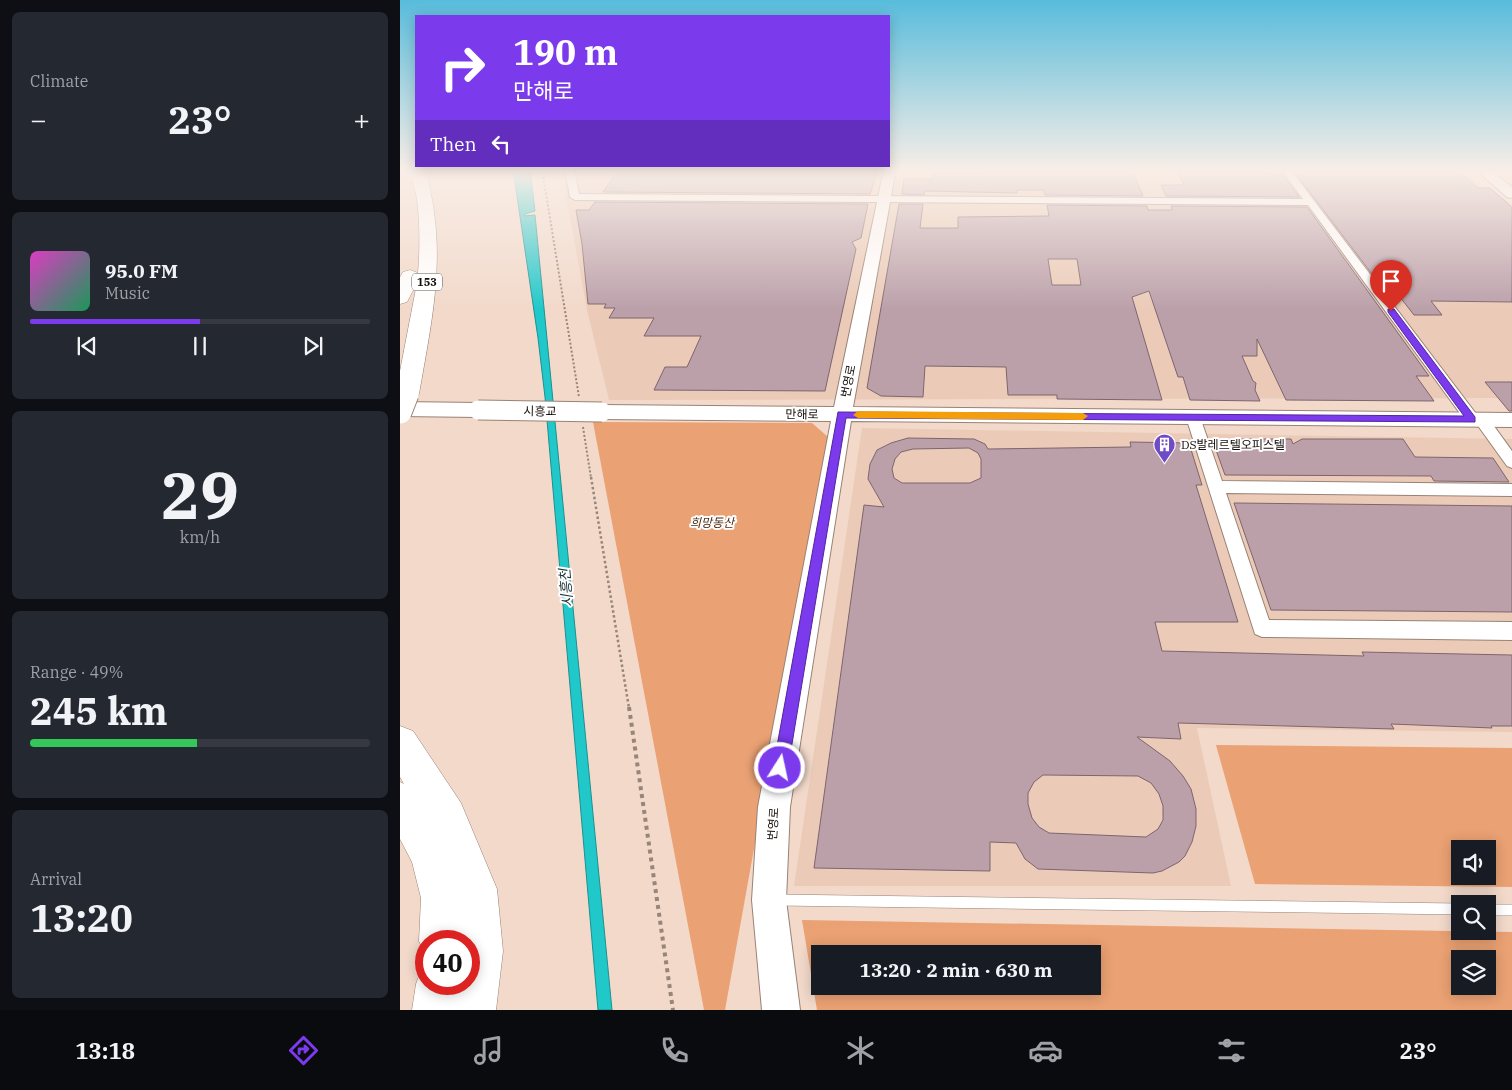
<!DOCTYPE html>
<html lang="en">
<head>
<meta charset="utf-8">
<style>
  body { margin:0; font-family:"IBM Plex Serif","Noto Sans KR",serif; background:#242831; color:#f1f3f6; height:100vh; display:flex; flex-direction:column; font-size:19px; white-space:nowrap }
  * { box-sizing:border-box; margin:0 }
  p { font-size:16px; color:#9ea1a6 }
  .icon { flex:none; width:28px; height:28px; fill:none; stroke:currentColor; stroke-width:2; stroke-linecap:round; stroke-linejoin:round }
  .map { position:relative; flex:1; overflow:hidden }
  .sheet { display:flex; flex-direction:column; gap:12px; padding:12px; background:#0d0f14; width:400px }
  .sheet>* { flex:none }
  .top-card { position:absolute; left:15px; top:15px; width:475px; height:152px; border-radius:0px; box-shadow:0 2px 12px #0003; background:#7c3aed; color:#fff; overflow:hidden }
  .buttons { position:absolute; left:1051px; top:840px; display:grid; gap:10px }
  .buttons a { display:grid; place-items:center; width:45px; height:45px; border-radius:0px; background:#171b24; box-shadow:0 2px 12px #0003; font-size:25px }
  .speed { position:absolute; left:15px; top:930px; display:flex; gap:10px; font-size:25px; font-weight:700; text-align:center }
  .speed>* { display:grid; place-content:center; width:65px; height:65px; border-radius:50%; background:#171b24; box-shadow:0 2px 12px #0003; line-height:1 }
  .speed .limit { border:8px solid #d22; background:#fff; color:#111 }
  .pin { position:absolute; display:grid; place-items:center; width:42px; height:42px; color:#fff; margin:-51px -21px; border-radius:50% 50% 50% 0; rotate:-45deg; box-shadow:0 0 5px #0007 }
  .pin .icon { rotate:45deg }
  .me { position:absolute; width:55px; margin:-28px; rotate:10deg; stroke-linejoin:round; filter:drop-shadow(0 0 4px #0008) }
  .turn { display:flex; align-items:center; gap:18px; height:105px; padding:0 15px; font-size:22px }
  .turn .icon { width:65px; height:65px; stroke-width:2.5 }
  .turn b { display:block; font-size:35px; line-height:42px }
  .then { display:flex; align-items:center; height:48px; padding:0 15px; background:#0003; gap:10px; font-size:19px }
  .big { font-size:38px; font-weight:700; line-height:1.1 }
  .sheet .tile { flex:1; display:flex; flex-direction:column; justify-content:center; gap:8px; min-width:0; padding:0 18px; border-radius:8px; background:#242831 }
  .sheet .dial { align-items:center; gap:0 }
  .dial b { font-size:65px; line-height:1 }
  .song { display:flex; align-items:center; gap:15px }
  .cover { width:60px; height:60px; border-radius:8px; background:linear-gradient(135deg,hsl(310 70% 55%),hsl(150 70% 35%)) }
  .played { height:5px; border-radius:2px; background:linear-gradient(90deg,#7c3aed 50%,#363941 50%) }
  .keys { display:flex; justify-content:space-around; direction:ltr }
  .heat { display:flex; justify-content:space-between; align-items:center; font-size:28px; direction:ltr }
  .charge { height:8px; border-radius:4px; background:linear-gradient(90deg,#34c759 49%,#363941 0) }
  .trip { position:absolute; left:411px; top:945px; width:290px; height:50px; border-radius:0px; background:#171b24; box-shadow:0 2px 12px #0003; font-weight:700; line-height:50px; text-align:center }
  .menu { display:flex; height:80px; justify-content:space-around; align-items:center; background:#090b0e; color:#9ea1a6 }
  .menu .icon { width:35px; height:35px }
  .menu .on { color:#7c3aed }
  .menu b { font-size:22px; color:#f1f3f6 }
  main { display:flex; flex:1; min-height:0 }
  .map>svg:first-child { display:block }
</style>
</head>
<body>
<main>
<section class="sheet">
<div class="tile"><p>Climate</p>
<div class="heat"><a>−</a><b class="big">23°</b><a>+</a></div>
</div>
<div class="tile">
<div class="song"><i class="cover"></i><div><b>95.0 FM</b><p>Music</p></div></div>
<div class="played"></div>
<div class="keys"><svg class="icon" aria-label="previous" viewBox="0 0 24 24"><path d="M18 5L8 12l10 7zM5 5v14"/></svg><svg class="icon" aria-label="pause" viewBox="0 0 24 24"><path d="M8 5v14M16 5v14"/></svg><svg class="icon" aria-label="next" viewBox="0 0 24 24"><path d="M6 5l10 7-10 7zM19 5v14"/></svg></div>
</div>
<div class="tile dial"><b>29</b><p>km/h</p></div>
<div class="tile"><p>Range · 49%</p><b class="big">245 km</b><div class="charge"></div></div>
<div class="tile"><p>Arrival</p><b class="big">13:20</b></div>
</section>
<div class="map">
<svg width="1112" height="1010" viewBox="0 0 1112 1010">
  <rect width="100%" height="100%" fill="#f2d9ca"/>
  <g fill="#ebcbb8">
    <polygon points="161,169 1063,169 1112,212 1112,398 209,400 187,310"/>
    <polygon points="462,428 1112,439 1112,732 797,728 831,886 394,886"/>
  </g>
  <g fill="#eaa173" fill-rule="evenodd">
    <polygon points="193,422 412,423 428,437 325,1010 304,1010"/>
    <path d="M816 745 1112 748V887L855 884ZM1060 849H1088V876H1060Z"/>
    <path d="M402 920 1112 932V1010H417ZM420 954H692V986H420ZM1060 959H1088V986H1060Z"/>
  </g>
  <polygon fill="#20c8ca" stroke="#1d9090" points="113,169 130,169 135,211 125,214 124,216 135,215 212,1010 198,1010 145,397 138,338"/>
  <g fill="#bba0aa" stroke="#7d656d" fill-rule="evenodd">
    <polygon points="219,169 478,169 470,194 203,192"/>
    <polygon points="589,169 732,169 743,196 645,195 644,190 617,190 617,193 525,191 524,195 502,194 504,179 532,179 533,173 589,173"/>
    <polygon points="776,169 856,169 859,173 882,174 899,197 766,196 761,185 784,185"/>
    <polygon points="898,169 1051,169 1054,172 1060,172 1078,188 1090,188 1112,207 1112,302 1031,301 1042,315 1014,315 982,274 972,274 896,174 901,174"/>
    <polygon points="195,202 468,204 461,238 452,242 456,249 425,391 254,390 265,367 287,367 301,336 244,336 254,318 209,318 215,308 204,308 206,304 188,304 182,244 176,210 189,210"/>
    <path d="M499 204H523L520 228H558V217L649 216 647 205 747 206 748 210H772L771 206 907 207 1029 376H1016L1034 401 886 400 857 339V356H842L853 381 856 383 855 390 860 401 790 400 783 377H778L749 291 732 297 762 400 657 399V395H608L606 367 525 366 523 397 481 396 467 388ZM648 259H677L681 285H652Z"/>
    <polygon points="1085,382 1112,382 1112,411 1109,411"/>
    <path d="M508 438 574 439 585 444 588 449 731 447 730 442 789 443 802 485H796L838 622H755L762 651 964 656 962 652 1112 655V726H1091L1092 728 991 724 994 729 778 723 781 739 737 737 770 761 783 776 791 789 796 809V826L792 842 785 856 779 862 762 871 753 873 638 869 625 859 616 843 590 842V871L414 868 464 505 484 507 468 479 470 464 477 450 491 443ZM569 448 578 453 581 459V478L570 483H502L494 478 492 469 495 459 501 452 513 449ZM643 775 738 776 751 783 759 794 763 806V820L758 829 746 837 649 833 639 827 632 818 628 804V793L634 782Z"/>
    <polygon points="812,439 891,439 893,444 902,439 1003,439 1015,457 1093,458 1109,482 1034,481 1031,476 825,475"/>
    <polygon points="834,503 1112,506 1112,612 871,610"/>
  </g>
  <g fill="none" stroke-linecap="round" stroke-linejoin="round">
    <defs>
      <g id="lane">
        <polyline points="377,900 1060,909"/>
        <polyline points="1088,910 1112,910"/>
      </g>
      <g id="street">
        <polygon points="165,169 174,169 179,194 903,199 881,169 890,169 1077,415 1086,415 1112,451 1112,468 1107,466 1076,423 1067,423 908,205 175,200 170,197"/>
        <polygon points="793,412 798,414 800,417 822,481 1112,484 1112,496 826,493 869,620 1112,622 1112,640 862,637 855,634 786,417 788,414"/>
      </g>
      <g id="secondary">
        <polygon points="484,169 496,169 453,407 1112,413 1112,427 451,421 390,807 386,900 400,1010 362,1010 352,900 358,807 431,421 202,419 195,417 192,412 195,407 202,405 434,407"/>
        <polygon points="1075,169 1088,169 1112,187 1112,198 1107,197"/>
        <polygon points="0,402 78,403 85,405 88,410 85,415 78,417 0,416"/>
      </g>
      <g id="highway">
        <path d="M10 169H25C48 250 33 314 19 394L15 400 7 402 0 400V371L17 283 7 302 0 304V277L3 272 10 270 18 273C20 248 20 224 17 199 15 189 11 179 10 169Z"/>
        <polygon points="0,726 13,731 61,803 97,889 103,951 96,1010 12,1010 16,984 22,968 26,966 26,984 69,984 69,941 26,941 26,957 19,941 21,898 12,862 0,839 0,782 4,784 0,777"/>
      </g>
    </defs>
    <use href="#lane" stroke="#998275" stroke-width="12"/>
    <use href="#street" stroke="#998275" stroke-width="2"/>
    <use href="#secondary" stroke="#998275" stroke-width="2"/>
    <use href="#highway" stroke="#998275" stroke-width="1"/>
    <g stroke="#97857a" stroke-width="2" stroke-dasharray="2 2" stroke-linecap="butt">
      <polyline points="142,169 179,397"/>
      <polyline points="183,427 191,478"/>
    </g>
    <polyline stroke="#97857a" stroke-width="2.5" stroke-dasharray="2.5 2.5" stroke-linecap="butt" points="191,477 229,708"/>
    <polyline stroke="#97857a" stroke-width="4" stroke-dasharray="4 4" stroke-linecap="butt" points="229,707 273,1010"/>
    <use href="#lane" stroke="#fff" stroke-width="11"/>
    <use href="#street" fill="#fff" fill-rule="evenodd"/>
    <use href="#secondary" fill="#fff" fill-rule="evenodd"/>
    <use href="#highway" fill="#fff" fill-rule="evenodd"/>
    <defs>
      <polyline id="secondary-bridge" points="78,410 202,412"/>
      <polyline id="highway-bridge" points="0,412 7,394"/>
    </defs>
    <use href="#secondary-bridge" stroke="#998275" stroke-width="21" stroke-linecap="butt"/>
    <use href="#highway-bridge" stroke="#998275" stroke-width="25" stroke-linecap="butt"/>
    <use href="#secondary-bridge" stroke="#fff" stroke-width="19"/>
    <use href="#highway-bridge" stroke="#fff" stroke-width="23"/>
  </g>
  <linearGradient id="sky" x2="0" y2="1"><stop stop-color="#58bcdc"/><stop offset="0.55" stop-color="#f9eee7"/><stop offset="1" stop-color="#f9eee7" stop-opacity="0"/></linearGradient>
  <rect width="1112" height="310" fill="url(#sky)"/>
  <polygon fill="#7c3aed" stroke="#51269a" points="988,309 994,309 1075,417 1075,422 446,418 388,768 386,774 380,776 375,774 373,768 438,412 1064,416 988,312"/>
  <polygon fill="#f59e0b" points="458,411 683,413 688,416 683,420 458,418 453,415"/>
  <defs>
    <symbol id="building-pin" viewBox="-11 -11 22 30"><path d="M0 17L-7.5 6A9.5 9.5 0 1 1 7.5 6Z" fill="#6f4cc5" stroke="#fff"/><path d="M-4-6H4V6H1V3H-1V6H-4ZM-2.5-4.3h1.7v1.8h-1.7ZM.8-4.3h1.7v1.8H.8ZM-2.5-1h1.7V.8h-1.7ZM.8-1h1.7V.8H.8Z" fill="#fff"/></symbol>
  </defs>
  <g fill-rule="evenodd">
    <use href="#building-pin" x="752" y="432" width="25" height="34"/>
  </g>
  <g text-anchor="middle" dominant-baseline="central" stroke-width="4" stroke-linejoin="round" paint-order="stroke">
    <rect fill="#fff" stroke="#5b5652" stroke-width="1" x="12" y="273.5" width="30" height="17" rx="4"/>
    <g font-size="11" font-weight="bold" fill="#150d08">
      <text x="27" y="282">153</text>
    </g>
    <g font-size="12" fill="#150d08" stroke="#fff">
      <text transform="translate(448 381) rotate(-79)">번영로</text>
      <text transform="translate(140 411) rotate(1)">시흥교</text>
      <text transform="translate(402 414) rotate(1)">만해로</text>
      <text transform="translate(373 824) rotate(-86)">번영로</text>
    </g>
    <g font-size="12" fill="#150d08" stroke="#fff" text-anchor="start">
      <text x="781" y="444">DS발레르텔오피스텔</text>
    </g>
    <g font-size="12" font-style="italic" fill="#4c2a13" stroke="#fff">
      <text x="312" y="522">희망동산</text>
    </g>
    <g font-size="14" font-style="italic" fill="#1c3535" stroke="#fff">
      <text transform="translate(166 588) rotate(-95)">시흥천</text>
    </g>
  </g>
</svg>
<div class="buttons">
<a><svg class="icon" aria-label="sound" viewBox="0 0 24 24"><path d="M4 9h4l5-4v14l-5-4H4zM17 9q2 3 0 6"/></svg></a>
<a><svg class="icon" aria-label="search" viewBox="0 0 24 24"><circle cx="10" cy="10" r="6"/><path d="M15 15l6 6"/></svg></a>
<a><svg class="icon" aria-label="layers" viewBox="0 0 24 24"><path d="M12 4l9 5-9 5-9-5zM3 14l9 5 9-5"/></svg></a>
</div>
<div class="speed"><div class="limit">40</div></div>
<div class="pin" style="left:991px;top:311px;background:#d93025"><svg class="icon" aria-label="arrive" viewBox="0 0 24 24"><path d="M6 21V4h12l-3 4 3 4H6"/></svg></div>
<svg class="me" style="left:380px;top:768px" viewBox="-20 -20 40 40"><circle r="17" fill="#7c3aed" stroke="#fff" stroke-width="3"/><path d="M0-11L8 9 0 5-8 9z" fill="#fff"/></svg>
<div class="trip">13:20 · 2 min · 630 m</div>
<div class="top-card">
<div class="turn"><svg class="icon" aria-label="right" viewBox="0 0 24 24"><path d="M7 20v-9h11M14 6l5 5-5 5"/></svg><div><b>190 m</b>만해로</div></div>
<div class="then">Then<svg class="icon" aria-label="left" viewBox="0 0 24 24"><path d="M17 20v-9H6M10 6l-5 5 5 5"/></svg></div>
</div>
</div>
</main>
<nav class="menu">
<b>13:18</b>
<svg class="icon on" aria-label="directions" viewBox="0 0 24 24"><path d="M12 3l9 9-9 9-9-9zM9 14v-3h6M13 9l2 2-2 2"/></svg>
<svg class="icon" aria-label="music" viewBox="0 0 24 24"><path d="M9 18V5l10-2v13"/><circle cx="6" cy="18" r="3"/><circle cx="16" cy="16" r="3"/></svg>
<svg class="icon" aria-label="phone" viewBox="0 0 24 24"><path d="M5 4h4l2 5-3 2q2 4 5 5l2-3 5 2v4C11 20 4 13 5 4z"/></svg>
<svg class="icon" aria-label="climate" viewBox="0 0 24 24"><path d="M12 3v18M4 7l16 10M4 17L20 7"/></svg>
<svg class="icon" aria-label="car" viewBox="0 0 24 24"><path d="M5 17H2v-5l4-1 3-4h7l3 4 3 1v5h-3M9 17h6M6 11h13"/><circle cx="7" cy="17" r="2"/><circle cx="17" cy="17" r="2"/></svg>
<svg class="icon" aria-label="filters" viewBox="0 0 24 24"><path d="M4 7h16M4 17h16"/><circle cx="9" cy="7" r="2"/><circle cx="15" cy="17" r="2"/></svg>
<b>23°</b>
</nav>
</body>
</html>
